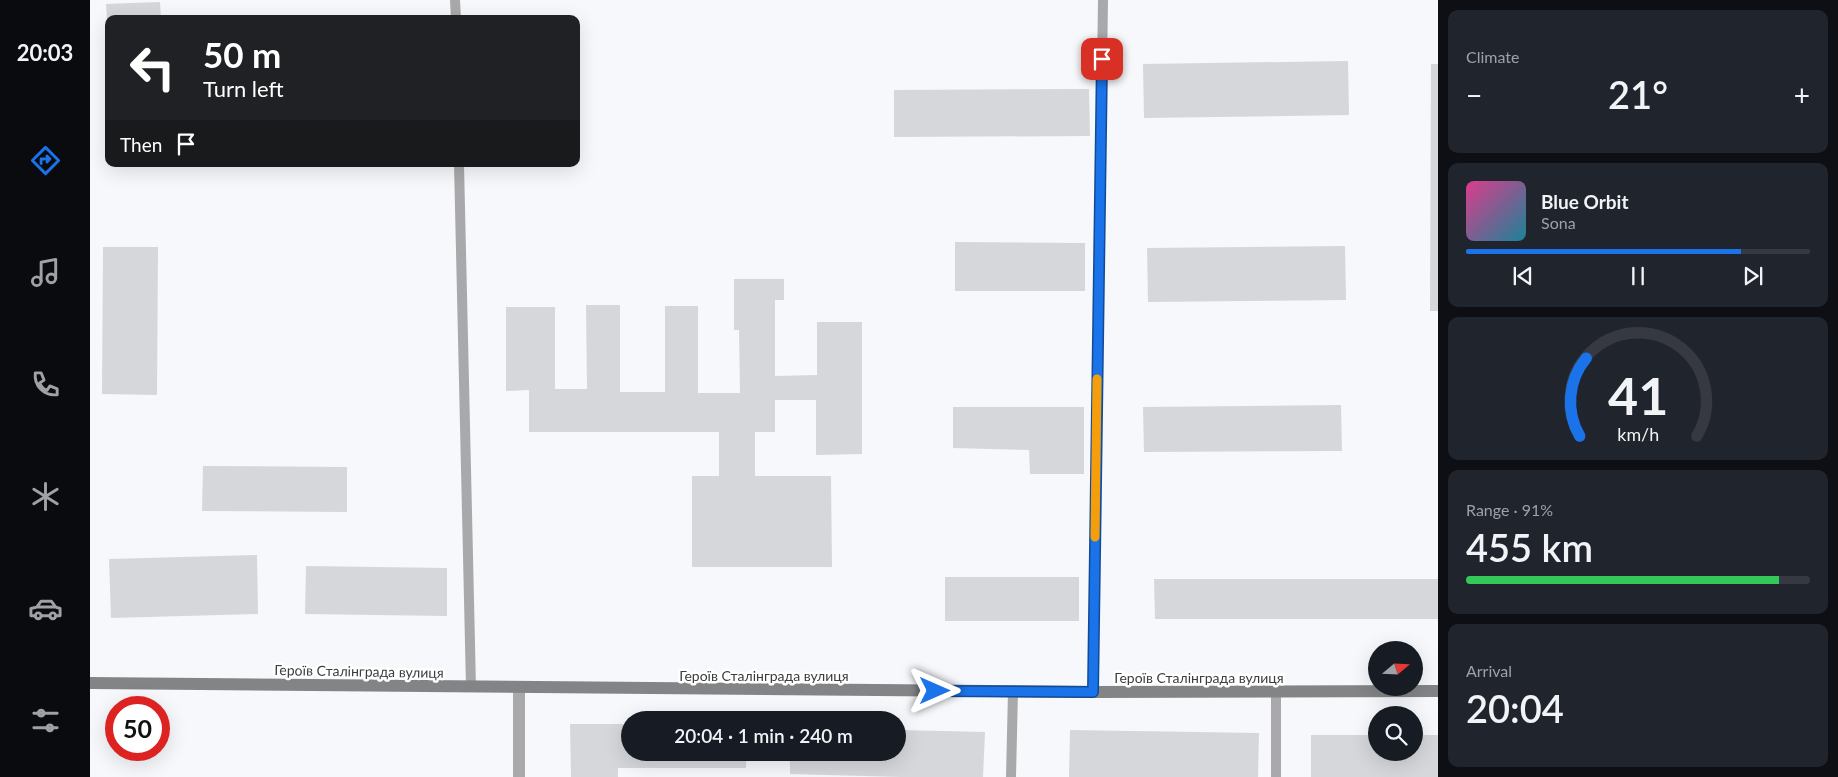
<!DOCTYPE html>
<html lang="en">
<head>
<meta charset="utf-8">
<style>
  body { margin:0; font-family:Lato,sans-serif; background:#20242c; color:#f1f3f6; height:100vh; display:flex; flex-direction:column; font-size:19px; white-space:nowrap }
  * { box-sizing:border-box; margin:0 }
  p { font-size:16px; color:#9ea1a6 }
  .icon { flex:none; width:28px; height:28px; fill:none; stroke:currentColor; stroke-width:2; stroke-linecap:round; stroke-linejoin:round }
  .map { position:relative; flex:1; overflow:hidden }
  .drawer { display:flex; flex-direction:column; gap:10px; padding:10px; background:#0d0f14; width:400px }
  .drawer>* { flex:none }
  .guide { position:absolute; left:15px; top:15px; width:475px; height:152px; border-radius:10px; box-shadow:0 5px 20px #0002; background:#202124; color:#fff; overflow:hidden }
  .needle { width:32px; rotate:71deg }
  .controls { position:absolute; left:1278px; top:641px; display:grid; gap:10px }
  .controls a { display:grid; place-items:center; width:55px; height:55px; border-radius:50%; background:#171b24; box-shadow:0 5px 20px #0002; font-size:25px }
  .speed { position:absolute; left:15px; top:696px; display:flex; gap:10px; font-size:25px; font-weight:700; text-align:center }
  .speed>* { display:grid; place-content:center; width:65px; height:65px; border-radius:50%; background:#171b24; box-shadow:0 5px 20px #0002; line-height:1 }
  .speed .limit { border:8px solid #d22; background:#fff; color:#111 }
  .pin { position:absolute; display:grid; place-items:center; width:42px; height:42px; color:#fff; margin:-21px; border-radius:10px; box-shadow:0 2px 8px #0006 }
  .me { position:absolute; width:55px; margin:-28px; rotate:90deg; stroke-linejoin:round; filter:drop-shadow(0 0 4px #0008) }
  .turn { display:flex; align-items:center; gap:18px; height:105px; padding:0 15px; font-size:22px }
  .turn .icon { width:65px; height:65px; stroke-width:2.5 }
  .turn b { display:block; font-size:35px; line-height:42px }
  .then { display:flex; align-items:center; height:48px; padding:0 15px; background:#0003; gap:10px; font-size:19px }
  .big { font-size:38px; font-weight:600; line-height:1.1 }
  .drawer .card { flex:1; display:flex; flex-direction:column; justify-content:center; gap:8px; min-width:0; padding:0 18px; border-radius:10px; background:#20242c }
  .drawer .dial { align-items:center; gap:0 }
  .dial svg { height:130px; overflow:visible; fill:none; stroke:#363941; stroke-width:7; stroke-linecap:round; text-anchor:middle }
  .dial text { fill:#f1f3f6; stroke:none }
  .song { display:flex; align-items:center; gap:15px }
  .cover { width:60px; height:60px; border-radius:8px; background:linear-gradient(135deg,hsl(330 70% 55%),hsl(190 70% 35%)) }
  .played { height:5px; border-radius:2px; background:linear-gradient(90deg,#1a73e8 80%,#363941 80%) }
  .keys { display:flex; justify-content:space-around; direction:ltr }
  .heat { display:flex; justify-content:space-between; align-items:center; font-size:28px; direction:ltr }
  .charge { height:8px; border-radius:4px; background:linear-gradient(90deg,#34c759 91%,#363941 0) }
  .trip { position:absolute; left:531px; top:711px; width:285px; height:50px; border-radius:25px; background:#171b24; box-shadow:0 5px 20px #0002; font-weight:600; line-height:50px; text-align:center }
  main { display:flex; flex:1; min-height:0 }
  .menu { display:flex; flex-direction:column; width:90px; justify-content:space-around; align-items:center; background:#090b0e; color:#9ea1a6 }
  .menu .icon { width:35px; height:35px }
  .menu .active { color:#1a73e8 }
  .menu b { font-size:22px; color:#f1f3f6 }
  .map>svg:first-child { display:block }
</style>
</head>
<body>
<main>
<nav class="menu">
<b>20:03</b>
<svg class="icon active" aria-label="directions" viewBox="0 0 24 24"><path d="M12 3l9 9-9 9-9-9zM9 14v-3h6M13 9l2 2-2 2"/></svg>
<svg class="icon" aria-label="music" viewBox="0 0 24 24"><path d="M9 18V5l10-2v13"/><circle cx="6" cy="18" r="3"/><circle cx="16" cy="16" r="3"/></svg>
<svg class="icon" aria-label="phone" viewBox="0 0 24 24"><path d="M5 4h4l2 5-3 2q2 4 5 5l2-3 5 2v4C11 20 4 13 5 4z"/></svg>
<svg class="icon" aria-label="climate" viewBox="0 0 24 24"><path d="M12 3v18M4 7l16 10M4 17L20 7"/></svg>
<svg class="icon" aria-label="car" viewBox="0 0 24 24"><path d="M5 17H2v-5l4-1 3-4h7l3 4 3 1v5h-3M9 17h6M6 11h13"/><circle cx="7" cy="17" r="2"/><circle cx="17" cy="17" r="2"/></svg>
<svg class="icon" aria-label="filters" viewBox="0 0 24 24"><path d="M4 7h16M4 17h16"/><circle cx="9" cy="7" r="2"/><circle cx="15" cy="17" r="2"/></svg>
</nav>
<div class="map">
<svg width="1348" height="777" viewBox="0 0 1348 777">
  <rect width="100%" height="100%" fill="#f6f8fb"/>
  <g fill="#d5d7da">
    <polygon points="70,2 71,19 17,19 16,4"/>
    <polygon points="1258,61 1259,115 1054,118 1053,64"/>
    <polygon points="1341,64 1348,64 1348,311 1340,311"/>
    <polygon points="999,89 1000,136 804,137 804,90"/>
    <polygon points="865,242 995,243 995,291 865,291"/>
    <polygon points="1255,246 1256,300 1058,302 1057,248"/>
    <polygon points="13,247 68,247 67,395 12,394"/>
    <polygon points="644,279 694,279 694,300 685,300 685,376 727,375 727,322 772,322 772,454 726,455 726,400 685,400 685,432 665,432 665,476 741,476 742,567 602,567 602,476 629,476 629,432 439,432 439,390 416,391 416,307 465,307 465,389 497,389 496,305 530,305 530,392 575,392 575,306 608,306 608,393 650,393 649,330 644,330"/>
    <polygon points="1251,405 1252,451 1054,452 1053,407"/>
    <polygon points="863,407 994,407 994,474 940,474 939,450 863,448"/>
    <polygon points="113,466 257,467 257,512 112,511"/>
    <polygon points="167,555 168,614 21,618 19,559"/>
    <polygon points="216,566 357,568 357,616 215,614"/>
    <rect x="855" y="577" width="134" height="44"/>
    <polygon points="1064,579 1348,579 1348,619 1065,619"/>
    <polygon points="480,724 540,724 540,752 656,752 656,768 528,768 528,777 481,777"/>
    <polygon points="808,730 895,732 893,777 811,777 700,774 700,752 808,752"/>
    <polygon points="980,730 1169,733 1168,777 979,777"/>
    <polygon points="1221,735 1286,735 1286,752 1324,752 1324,735 1348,735 1348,777 1221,777"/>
  </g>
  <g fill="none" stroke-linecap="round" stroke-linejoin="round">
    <g stroke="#a9a9ab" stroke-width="10">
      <polyline points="365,0 366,19"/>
      <polyline points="369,164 381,687"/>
      <polyline points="1003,692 1013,0"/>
      <polyline points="1186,692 1186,777"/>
      <polyline points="921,777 923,691"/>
    </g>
    <polyline stroke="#a9a9ab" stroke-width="12" points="429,777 429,688"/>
    <polyline stroke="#828485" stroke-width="12" points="0,683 1003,692 1348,691"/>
  </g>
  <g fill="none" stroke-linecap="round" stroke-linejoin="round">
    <defs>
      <polyline id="route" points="845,691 1003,692 1012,59"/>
    </defs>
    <use href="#route" stroke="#114b97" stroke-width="12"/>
    <use href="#route" stroke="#1a73e8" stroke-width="9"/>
    <polyline stroke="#f59e0b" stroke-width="9" points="1005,537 1007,379"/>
  </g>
  <g text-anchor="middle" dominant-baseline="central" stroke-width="5" stroke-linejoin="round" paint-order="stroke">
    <g font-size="14" fill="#3c3d3e" stroke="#fff">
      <text transform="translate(269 671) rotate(1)">Героїв Сталінграда вулиця</text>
      <text x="674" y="675">Героїв Сталінграда вулиця</text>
      <text x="1109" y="677">Героїв Сталінграда вулиця</text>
    </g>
  </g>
</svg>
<div class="controls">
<a><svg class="needle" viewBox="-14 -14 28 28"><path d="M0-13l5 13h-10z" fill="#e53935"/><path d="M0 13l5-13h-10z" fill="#9ea1a6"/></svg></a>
<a><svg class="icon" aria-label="search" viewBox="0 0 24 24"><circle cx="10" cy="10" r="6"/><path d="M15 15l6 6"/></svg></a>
</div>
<div class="speed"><div class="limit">50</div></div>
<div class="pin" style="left:1012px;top:59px;background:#d93025"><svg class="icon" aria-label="arrive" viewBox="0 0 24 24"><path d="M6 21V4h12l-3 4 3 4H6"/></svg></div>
<svg class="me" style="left:845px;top:691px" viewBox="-20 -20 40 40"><path d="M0-17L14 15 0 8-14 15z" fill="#1a73e8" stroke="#fff" stroke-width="4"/></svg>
<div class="trip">20:04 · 1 min · 240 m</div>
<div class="guide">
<div class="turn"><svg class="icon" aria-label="left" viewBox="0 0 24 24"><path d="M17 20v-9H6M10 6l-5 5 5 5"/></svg><div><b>50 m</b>Turn left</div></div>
<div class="then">Then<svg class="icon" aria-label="arrive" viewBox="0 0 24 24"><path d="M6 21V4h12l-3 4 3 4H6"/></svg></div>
</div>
</div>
<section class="drawer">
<div class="card"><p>Climate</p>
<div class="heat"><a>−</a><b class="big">21°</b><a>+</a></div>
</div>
<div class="card">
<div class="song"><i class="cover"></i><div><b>Blue Orbit</b><p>Sona</p></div></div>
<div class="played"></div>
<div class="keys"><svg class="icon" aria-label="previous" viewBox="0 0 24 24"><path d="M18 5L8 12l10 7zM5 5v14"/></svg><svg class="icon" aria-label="pause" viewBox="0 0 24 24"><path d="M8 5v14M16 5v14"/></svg><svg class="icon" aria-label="next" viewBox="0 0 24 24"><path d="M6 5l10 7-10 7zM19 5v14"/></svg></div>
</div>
<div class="card dial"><svg viewBox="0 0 100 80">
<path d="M14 69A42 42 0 1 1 86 69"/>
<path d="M14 69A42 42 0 0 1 18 21" stroke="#1a73e8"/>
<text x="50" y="56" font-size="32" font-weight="700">41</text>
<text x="50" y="72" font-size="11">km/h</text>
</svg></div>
<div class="card"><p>Range · 91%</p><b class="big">455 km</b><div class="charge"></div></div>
<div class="card"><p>Arrival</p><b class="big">20:04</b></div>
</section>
</main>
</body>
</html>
